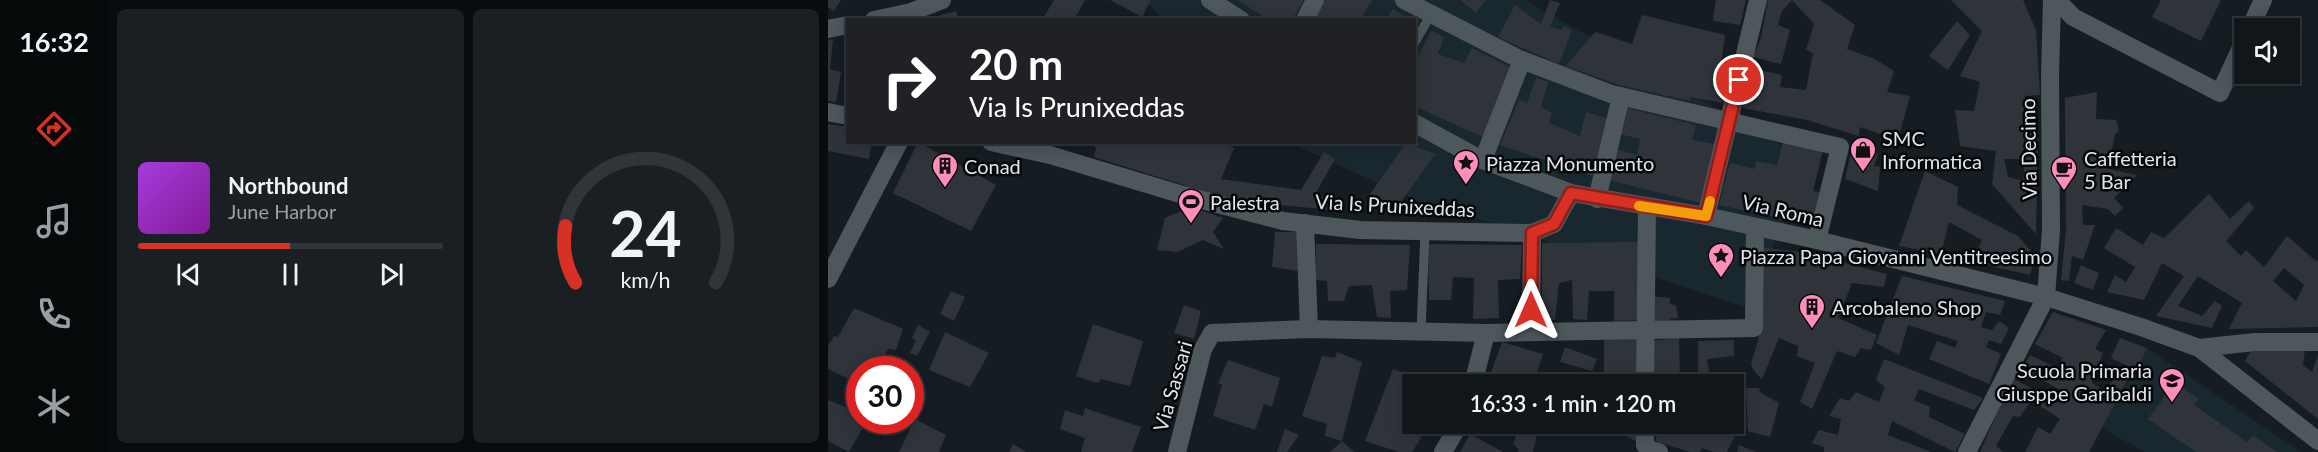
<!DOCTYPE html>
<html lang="it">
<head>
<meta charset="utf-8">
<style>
  body { margin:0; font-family:Lato,sans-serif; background:#191f23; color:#f1f3f6; height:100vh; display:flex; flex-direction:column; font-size:22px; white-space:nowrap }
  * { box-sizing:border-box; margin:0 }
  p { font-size:20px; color:#9c9fa2 }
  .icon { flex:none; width:33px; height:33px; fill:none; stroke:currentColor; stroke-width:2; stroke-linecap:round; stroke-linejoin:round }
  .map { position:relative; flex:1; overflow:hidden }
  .details { display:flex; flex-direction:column; gap:9px; padding:9px; background:#090c0e; width:720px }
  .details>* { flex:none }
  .banner { position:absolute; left:18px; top:18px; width:570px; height:126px; border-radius:0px; box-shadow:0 3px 15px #0003,0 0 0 2px #303539; background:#202124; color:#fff; overflow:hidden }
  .fabs { position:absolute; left:1406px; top:18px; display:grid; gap:12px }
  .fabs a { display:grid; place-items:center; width:66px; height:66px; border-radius:0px; background:#10161a; box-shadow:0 3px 15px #0003,0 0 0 2px #303539; font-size:30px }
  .speed { position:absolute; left:18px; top:356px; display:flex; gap:12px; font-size:30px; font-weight:700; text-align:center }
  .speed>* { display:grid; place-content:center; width:78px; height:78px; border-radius:50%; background:#10161a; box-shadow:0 3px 15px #0003,0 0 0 2px #303539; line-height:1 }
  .speed .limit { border:9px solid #d22; background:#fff; color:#111 }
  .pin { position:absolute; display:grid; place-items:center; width:51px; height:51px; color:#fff; margin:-26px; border:3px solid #fff; border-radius:50%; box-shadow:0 2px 6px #0007 }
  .me { position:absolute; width:66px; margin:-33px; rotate:0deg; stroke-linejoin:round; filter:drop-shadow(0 0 4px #0008) }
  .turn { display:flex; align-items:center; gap:21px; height:126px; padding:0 24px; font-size:27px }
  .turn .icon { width:78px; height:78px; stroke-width:2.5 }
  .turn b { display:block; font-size:42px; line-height:51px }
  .details .widget { flex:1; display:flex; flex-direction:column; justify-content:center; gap:9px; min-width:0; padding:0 21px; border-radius:9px; background:#191f23 }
  .details .dial { align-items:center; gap:0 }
  .dial svg { height:156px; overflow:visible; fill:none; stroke:#303539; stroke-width:7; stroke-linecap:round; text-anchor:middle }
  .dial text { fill:#f1f3f6; stroke:none }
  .song { display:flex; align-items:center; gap:18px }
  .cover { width:72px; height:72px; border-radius:9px; background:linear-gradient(135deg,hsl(280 70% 55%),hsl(290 70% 35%)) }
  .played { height:6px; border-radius:3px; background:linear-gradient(90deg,#d93025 50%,#303539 50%) }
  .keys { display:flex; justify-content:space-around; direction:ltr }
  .details .tiles { flex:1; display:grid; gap:9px; grid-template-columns:repeat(2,1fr) }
  .trip { position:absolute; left:574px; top:374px; width:342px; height:60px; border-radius:0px; background:#10161a; box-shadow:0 3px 15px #0003,0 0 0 2px #303539; font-weight:600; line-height:60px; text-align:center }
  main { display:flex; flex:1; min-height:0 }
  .tabs { display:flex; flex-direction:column; width:108px; justify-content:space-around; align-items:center; background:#06090a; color:#9c9fa2 }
  .tabs .icon { width:42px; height:42px }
  .tabs .selected { color:#d93025 }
  .tabs b { font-size:27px; color:#f1f3f6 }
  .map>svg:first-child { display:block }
</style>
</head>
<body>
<main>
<nav class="tabs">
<b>16:32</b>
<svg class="icon selected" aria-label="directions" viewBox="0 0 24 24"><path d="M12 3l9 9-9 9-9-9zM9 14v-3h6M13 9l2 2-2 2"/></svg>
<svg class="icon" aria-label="music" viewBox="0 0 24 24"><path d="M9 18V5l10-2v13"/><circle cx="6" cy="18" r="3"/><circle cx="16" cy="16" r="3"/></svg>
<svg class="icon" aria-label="phone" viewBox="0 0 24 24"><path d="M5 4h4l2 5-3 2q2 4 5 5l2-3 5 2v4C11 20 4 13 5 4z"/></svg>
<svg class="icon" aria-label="climate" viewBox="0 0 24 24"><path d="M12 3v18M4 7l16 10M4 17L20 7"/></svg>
</nav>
<section class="details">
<div class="tiles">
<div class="widget">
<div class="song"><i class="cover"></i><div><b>Northbound</b><p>June Harbor</p></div></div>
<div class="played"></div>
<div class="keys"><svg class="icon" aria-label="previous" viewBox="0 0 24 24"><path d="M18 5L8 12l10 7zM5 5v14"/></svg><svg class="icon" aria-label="pause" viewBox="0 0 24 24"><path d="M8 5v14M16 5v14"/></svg><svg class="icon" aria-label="next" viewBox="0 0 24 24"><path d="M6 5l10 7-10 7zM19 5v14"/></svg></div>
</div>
<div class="widget dial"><svg viewBox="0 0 100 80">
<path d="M14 69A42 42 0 1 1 86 69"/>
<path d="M14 69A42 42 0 0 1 9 40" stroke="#d93025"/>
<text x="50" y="56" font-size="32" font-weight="700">24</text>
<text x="50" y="72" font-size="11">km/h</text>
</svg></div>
</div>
</section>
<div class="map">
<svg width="1490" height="452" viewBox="0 0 1490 452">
  <rect width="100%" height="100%" fill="#151d22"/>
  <g fill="#19272f">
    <polygon points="317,0 697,0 984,163 917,307 611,206 598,205 462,143 586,142 586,20 334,19"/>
    <polygon points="1319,348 1473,452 1317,452 1273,428"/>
  </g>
  <g fill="#2f343b" fill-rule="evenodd">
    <polygon points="0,0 13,0 6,11 0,7"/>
    <polygon points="226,0 257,0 246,20 214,20"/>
    <polygon points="282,0 323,0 314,17"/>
    <polygon points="409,0 476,0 464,20 441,20"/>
    <polygon points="497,0 544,0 532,20 485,20"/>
    <polygon points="632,0 658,0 648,13"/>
    <polygon points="722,0 732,3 722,27 734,30 735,27 744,30 731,64 670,37 687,5 713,24"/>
    <polygon points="888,0 918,0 912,25 885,21"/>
    <polygon points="940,0 992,0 1027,25 1019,49 1047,59 1066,71 1059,92 1082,96 1070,140 1032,127 1031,136 979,120 915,108 922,68 954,75 952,87 978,90 985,53 978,50 986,24 964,0 954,11 950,25 962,30 953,64 925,57 933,38"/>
    <path d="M1123 0H1195L1208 30 1212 95 1197 96 1194 129 1210 131 1208 234 1164 184 1168 151 1132 146 1127 110 1146 111 1152 82 1132 76 1154 31ZM1176 159H1197L1195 181 1180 177Z"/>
    <polygon points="1333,0 1393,0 1373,41 1324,17"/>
    <polygon points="565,9 583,20 558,20"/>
    <polygon points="128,11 131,20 98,20 98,19"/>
    <polygon points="814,15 897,35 893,64 904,70 895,103 863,97 862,101 791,85 738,66 767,32 804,44"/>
    <polygon points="1129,21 1142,35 1120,70 1101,56"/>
    <polygon points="603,31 616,37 610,54 636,63 644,48 684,68 657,138 586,106 586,65"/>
    <polygon points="5,39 2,69 13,72 8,102 0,101 0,40"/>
    <polygon points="708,78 720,82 713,107 724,113 721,123 752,136 758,112 781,119 764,176 672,145 691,100 699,103"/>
    <polygon points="1269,92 1268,119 1288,120 1291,131 1287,134 1280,169 1309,175 1286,198 1295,208 1287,216 1280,209 1254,205 1255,225 1267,225 1255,260 1244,256 1241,281 1233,280 1238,230 1237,98"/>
    <polygon points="799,108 868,125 864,140 886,144 873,203 780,180 787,149 809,155 812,139 792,134"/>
    <polygon points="0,124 20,127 20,142 44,142 41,159 0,151"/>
    <polygon points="90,142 168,185 143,231 65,193"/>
    <polygon points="260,142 392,142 406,148 393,179 473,190 496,152 507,159 486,196 506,198 504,210 420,202 384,194 266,157 268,148"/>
    <polygon points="955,142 995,150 985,191 992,192 984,225 891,205 902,163 927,169 928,161 949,165"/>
    <polygon points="578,143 607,154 566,212 540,197"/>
    <polygon points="1024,147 1050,154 1046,166 1052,167 1050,191 1017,179"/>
    <polygon points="1097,171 1130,187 1129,205 1190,236 1207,256 1202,275 1145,262 1154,240 1121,222 1113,254 1071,246"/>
    <path d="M1381 194 1402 219 1421 201 1426 208 1398 241 1413 256 1418 250 1436 267 1459 236 1488 261 1490 260V327L1401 329 1414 303 1370 276 1350 306 1374 316 1387 301 1394 306 1384 328 1328 316 1356 276 1334 263 1316 300 1279 292 1287 275 1298 282 1307 267 1276 248 1288 228 1315 245 1323 232 1336 238ZM1456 268 1476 285 1468 301 1445 281Z"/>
    <polygon points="598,205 611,206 611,216 596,216"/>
    <polygon points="363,207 395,218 385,232 396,249 375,240 349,252 329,250 337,218"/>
    <polygon points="447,232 469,232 471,271 444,267"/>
    <polygon points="813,242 811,320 786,321 786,291 761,291 759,320 745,319 744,280 731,283 727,320 714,320 714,243"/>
    <polygon points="488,244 582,245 579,290 562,291 563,318 549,317 544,285 521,286 516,301 500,301 499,281 488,280"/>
    <polygon points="600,244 694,245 692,279 670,280 671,318 645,319 646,278 625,277 623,300 601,300"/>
    <polygon points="932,247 973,252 1059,274 1056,287 1024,283 1010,318 1049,335 1043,350 1033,348 1027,357 1009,351 984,409 972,402 987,363 969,356 970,346 951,338 934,379 926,371 923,363 930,341 932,325"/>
    <polygon points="1253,265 1271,273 1265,290 1246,283"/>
    <polygon points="1074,276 1177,301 1172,315 1158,312 1153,327 1164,330 1171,321 1181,328 1173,344 1161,340 1158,347 1173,354 1161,384 1101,359 1109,341 1127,348 1130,341 1080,325 1071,355 1048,343"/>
    <polygon points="123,291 137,297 126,321 112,314"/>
    <polygon points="821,296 842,298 842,304 848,305 850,318 842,319 842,325 821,323"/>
    <polygon points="356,305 373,311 366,339 346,333"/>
    <polygon points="26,308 75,329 68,350 60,349 55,359 51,358 46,369 32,369 32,382 29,383 0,369 0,346 6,336 10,337"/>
    <polygon points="1225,312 1278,330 1267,349 1275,353 1264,383 1277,391 1290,373 1300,379 1261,452 1197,452 1210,427 1222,434 1232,419 1203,400 1192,417 1185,416 1168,446 1175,452 1152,452 1184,378 1229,402 1238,393 1194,369 1202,355 1229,368 1235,358 1207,344"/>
    <polygon points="265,324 315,341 302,386 273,379 270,383 248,376"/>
    <polygon points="90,325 102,332 89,356 82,353 88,340 84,338"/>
    <polygon points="117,332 161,353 142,387 101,370"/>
    <polygon points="809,335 809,384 776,384 776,336"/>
    <polygon points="851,338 852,384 821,384 821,341"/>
    <polygon points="1292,338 1319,348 1308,370 1283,358"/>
    <polygon points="906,340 906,356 879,359 883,384 870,384 870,341"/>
    <polygon points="674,342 715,354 705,384 659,384"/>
    <polygon points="737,347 769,359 764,371 732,362"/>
    <polygon points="1424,349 1477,349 1475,365 1484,372 1490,355 1490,419 1417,361"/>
    <polygon points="509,352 534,362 514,441 497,436 499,424 474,416 494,356 507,358"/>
    <polygon points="1056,359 1155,398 1146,410 1091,389 1086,400 1102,407 1101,417 1137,434 1127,452 1064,421 1060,435 1103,452 996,452 996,447 984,443 991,430 1010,435 1013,419 1001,416 1012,398 1021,401 1028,392 1051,402 1057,387 1048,380"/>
    <polygon points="400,360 452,378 444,407 436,404 427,430 385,416 394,385 390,383"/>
    <polygon points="565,369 605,384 585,384 585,423 598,423 593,438 584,452 571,452 537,441"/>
    <polygon points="1347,382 1371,399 1366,405 1419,442 1425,435 1449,452 1368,452 1320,419"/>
    <polygon points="918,388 931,388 932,392 951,403 942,437 920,431"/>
    <polygon points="0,400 25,410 23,413 32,417 32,420 39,420 21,452 0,441"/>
    <polygon points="257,408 313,427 304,452 253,452 257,438 232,429 237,410 255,416"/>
    <polygon points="87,419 118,435 111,452 71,452"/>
    <polygon points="775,423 808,423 809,442"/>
    <polygon points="833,423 908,423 908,434 899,452 886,452 874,448 872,452 862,452 827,441"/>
    <polygon points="692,427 710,430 705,452 690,452 691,449 685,444"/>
    <polygon points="457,429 471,435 459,452 449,452"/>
    <polygon points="642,434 675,452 632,452"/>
    <polygon points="514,441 526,452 502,452"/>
    <polygon points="185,444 198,452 181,452"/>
    <polygon points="911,445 928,452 909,452"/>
  </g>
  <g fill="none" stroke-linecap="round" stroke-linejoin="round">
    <g stroke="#4d575c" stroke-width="9">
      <polyline points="586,44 603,14"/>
      <polyline points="593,331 597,231"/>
    </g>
    <g stroke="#4d575c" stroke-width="18">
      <polyline points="576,0 691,59 783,94 1012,147 989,240"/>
      <polyline points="1229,0 1245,17 1392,93 1416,41"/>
      <polyline points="46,20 83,12 114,0"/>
      <polyline points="477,20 487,0"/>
      <polyline points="1422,28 1435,0"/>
      <polyline points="0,29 20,25"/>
      <polyline points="0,112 20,116"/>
      <polyline points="163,142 222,155 355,195 455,221 532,230 704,233 726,224 743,193"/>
      <polyline points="655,160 694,60"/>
      <polyline points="769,199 793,96"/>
      <polyline points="878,216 930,0"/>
      <polyline points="477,223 481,329"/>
      <polyline points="0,279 71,142"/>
      <polyline points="703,332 704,233"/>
      <polyline points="1371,348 1427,342 1490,342"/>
      <polyline points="645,384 658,333"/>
      <polyline points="817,384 819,208"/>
      <polyline points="817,423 817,445 823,450 831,452"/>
      <polyline points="349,452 375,349 384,333 481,329 658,333 926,328 927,227"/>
      <polyline points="615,452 632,423"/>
      <polyline points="1139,452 1218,297 1223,230 1222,75 1224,0"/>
    </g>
    <g stroke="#4d575c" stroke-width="18">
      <polyline points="382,0 413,20"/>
      <polyline points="586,123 652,159 743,193 878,216 989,240 1218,297 1313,327 1371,348 1490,441"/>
    </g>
  </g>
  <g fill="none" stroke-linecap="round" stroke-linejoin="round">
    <defs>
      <polyline id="route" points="703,310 704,233 726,224 743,193 878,216 911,80"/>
    </defs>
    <use href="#route" stroke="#8d1f18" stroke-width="15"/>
    <use href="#route" stroke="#d93025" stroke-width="10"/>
    <polyline stroke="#f59e0b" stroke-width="10" points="811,206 878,216 882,201"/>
  </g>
  <defs>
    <symbol id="shop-pin" viewBox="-11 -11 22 30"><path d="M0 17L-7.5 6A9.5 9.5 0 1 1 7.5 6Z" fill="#ff8eba" stroke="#050709"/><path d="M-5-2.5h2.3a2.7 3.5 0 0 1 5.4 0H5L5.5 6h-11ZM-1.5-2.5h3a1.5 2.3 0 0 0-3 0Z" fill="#111"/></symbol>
    <symbol id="sight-pin" viewBox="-11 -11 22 30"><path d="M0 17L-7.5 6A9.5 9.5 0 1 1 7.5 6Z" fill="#ff8eba" stroke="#050709"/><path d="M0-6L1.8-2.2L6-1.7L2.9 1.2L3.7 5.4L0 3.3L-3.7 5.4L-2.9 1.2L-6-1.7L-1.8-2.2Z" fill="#111"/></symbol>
    <symbol id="building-pin" viewBox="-11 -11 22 30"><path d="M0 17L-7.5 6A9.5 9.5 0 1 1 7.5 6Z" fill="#ff8eba" stroke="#050709"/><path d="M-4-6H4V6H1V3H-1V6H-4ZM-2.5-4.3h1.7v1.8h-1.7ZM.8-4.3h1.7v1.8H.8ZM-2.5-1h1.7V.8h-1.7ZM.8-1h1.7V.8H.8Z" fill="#111"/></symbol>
    <symbol id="cafe-pin" viewBox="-11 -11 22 30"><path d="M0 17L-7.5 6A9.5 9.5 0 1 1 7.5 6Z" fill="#ff8eba" stroke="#050709"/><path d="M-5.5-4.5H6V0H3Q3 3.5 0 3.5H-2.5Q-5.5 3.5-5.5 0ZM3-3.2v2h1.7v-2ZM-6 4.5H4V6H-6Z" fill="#111"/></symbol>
    <symbol id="stadium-pin" viewBox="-11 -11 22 30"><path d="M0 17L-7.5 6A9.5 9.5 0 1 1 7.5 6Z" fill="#ff8eba" stroke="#050709"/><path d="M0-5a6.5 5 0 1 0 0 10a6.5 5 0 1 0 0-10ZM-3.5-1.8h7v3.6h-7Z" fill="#111"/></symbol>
    <symbol id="school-pin" viewBox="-11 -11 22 30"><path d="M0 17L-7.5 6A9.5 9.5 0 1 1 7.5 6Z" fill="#ff8eba" stroke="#050709"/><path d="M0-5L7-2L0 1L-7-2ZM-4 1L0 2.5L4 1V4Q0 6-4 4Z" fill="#111"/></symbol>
  </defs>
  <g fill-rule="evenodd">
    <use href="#shop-pin" x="1020" y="135" width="30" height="40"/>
    <use href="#sight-pin" x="623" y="148" width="30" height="40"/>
    <use href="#building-pin" x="102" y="151" width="30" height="40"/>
    <use href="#cafe-pin" x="1221" y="154" width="30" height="40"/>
    <use href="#stadium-pin" x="348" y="187" width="30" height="40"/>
    <use href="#sight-pin" x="878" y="241" width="30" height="40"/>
    <use href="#building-pin" x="969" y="292" width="30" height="40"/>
    <use href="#school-pin" x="1329" y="366" width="30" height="40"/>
  </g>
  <g text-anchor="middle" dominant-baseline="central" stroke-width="5" stroke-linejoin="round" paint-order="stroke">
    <g font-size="20" fill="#dfe5e8" stroke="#050709" text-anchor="start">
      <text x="1054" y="138">SMC<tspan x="1054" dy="23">Informatica</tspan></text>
      <text x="1256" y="158">Caffetteria<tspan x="1256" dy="23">5 Bar</tspan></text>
      <text x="658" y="163">Piazza Monumento</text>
      <text x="136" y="166">Conad</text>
      <text x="382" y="202">Palestra</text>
      <text x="912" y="256">Piazza Papa Giovanni Ventitreesimo</text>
      <text x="1004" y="307">Arcobaleno Shop</text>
      <text x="1324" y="370" text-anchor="end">Scuola Primaria<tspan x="1324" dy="23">Giusppe Garibaldi</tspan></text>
    </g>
    <g font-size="20" fill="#dfe5e8" stroke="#050709">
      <text transform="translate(1200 149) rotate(-91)">Via Decimo</text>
      <text transform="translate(567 205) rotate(3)">Via Is Prunixeddas</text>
      <text transform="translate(955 210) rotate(13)">Via Roma</text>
      <text transform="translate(344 386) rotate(-74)">Via Sassari</text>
    </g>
  </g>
</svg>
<div class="fabs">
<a><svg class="icon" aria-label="sound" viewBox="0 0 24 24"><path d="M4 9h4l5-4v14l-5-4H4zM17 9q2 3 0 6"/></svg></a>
</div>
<div class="speed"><div class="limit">30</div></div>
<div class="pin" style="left:911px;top:80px;background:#d93025"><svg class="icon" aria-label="arrive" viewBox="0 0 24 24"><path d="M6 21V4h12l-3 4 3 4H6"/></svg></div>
<svg class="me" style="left:703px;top:310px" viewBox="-20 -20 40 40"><path d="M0-17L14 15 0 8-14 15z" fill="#d93025" stroke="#fff" stroke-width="4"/></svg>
<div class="trip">16:33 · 1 min · 120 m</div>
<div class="banner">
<div class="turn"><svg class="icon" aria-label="right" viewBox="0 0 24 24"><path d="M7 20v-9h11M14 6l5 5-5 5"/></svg><div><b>20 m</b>Via Is Prunixeddas</div></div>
</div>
</div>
</main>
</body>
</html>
